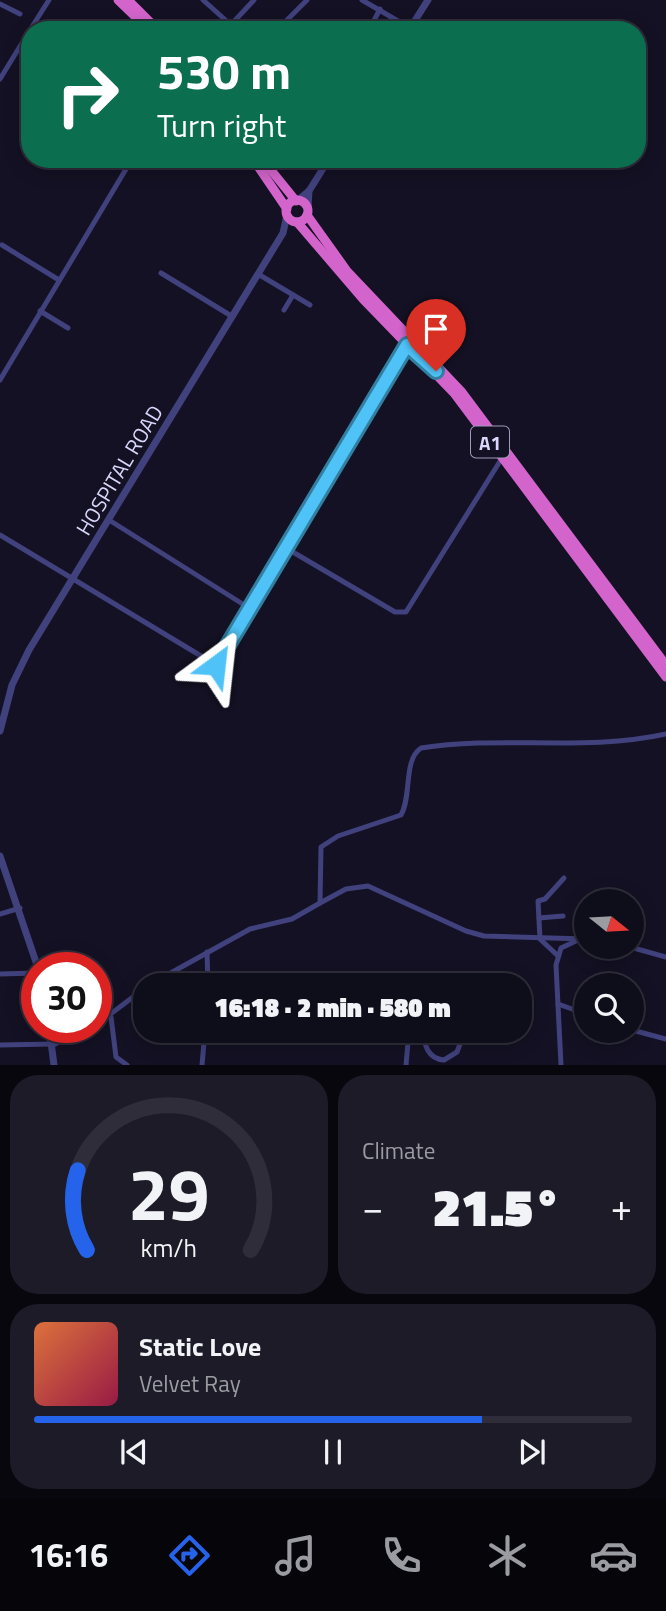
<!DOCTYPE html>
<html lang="en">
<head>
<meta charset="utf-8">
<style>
  body { margin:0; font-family:"Titillium Web",sans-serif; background:#1c1b27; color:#f1f3f6; height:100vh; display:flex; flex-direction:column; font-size:26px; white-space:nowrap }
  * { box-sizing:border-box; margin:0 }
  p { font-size:23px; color:#9b9ca2 }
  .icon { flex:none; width:38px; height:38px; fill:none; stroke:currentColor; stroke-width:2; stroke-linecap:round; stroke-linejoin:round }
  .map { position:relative; height:1065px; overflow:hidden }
  .details { display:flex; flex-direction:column; gap:10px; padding:10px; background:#08070e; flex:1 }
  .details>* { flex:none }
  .hud { position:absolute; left:21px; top:21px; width:625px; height:147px; border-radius:28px; box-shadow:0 4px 18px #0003,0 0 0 2px #2e2d39; background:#0b6e4f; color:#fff; overflow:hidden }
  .needle { width:46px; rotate:108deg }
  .buttons { position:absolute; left:574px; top:889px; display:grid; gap:14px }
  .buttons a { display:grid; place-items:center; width:70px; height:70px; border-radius:50%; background:#0e0d1a; box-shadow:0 4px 18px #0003,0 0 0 2px #2e2d39; font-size:35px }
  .speed { position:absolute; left:21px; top:952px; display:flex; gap:14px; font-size:35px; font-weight:700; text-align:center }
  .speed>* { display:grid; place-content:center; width:91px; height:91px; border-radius:50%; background:#0e0d1a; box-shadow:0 4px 18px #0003,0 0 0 2px #2e2d39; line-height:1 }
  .speed .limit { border:10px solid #d22; background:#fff; color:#111 }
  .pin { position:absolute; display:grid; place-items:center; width:60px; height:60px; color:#fff; margin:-72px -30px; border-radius:50% 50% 50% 0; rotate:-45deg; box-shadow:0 0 7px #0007 }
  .pin .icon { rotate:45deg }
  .me { position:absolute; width:77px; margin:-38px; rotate:30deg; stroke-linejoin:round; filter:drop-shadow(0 0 5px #0008) }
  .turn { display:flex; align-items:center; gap:24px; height:147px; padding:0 21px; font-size:32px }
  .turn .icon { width:91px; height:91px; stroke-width:2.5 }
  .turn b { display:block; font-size:49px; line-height:60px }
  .big { font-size:52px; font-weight:800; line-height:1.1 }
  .details .widget { flex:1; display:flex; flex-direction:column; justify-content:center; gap:10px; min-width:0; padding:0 24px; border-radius:28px; background:#1c1b27 }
  .details .dial { align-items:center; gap:0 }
  .dial svg { height:182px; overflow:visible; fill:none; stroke:#2e2d39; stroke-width:7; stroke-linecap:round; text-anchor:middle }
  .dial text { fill:#f1f3f6; stroke:none }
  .song { display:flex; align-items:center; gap:21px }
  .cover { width:84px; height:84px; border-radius:10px; background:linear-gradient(135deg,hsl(20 70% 55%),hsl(340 70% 35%)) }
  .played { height:7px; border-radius:4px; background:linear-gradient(90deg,#2563eb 75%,#2e2d39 75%) }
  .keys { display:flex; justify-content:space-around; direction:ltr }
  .heat { display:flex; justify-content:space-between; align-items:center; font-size:38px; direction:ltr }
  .details .tiles { flex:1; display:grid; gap:10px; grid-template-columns:1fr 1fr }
  .widget:last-child { grid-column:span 2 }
  .trip { position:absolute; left:133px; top:973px; width:399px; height:70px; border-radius:28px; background:#0e0d1a; box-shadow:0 4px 18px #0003,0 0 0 2px #2e2d39; font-weight:800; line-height:70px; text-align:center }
  .dock { display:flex; height:112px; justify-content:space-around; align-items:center; background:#06050a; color:#9b9ca2 }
  .dock .icon { width:49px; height:49px }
  .dock .selected { color:#2563eb }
  .dock b { font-size:32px; color:#f1f3f6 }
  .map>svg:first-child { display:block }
</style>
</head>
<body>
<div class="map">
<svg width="666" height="1065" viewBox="0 0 666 1065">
  <rect width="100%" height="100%" fill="#131123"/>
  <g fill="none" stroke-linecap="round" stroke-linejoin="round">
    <g stroke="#41417d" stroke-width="5">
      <polyline points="203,0 231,25"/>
      <polyline points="362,0 410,28"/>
      <polyline points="0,4 20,14"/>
      <polyline points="235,21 261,30"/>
      <polyline points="30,30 49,0"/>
      <polyline points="226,30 254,0"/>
      <polyline points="277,30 307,0"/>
      <polyline points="369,30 380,9"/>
      <polyline points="0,79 30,30"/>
      <polyline points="2,245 59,280"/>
      <polyline points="161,273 233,317"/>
      <polyline points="258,274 310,305"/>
      <polyline points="284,310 293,295"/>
      <polyline points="40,311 68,328"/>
      <polyline points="0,380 132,159"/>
      <polyline points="109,520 249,608"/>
      <polyline points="0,535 216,665 407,345"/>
      <polyline points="286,548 395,612 406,612 502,458"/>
      <polyline points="320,903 346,889 368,886 466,931 484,936 586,939"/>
      <polyline points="0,914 20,908"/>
      <polyline points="539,918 563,916"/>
      <polyline points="630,947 666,957"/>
      <polyline points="207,952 208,985"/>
      <polyline points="557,955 540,939 538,901 545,899 564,878"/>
      <polyline points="0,974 37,973"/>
      <path d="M149 985 250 929 292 919 320 903 321 847 338 836 401 815C412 796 403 760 421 748 502 735 585 752 666 734"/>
      <polyline points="372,985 381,981 432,985"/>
      <polyline points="558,1004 586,1014"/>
      <polyline points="111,1017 116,1057 127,1065"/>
      <polyline points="96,1025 145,988"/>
      <polyline points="632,1030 666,1039"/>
      <path d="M426 1031C422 1045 429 1059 444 1060L457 1052 465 1031"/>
      <polyline points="338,1033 349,1031"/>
      <polyline points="0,1045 53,1044"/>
      <polyline points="53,1045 91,1027"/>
      <polyline points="202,1065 205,1031"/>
      <polyline points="406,1065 409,1031"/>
      <polyline points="561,1065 556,965 561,948 576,941"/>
    </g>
    <g stroke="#41417d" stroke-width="7">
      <polyline points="409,30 428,0"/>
      <polyline points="297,201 309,191 329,159"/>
      <polyline points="308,208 309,191"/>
      <polyline points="0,731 12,685 29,650 283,233 287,215"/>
      <polyline points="0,856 38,968"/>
      <polyline points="49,1027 54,1065"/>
    </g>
    <g stroke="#d364cc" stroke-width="9">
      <polyline points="118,0 149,30"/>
      <polyline points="128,0 158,30"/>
      <polyline points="253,159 287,209"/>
      <polyline points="262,159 296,201"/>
      <circle cx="297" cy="211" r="11"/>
      <polyline points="307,215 347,271 461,391 666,665"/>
      <polyline points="297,222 363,299 454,393 666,677"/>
    </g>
  </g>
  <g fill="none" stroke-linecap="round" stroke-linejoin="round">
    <defs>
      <polyline id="route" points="216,665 407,345 436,371"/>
    </defs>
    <use href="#route" stroke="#337fa1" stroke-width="18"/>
    <use href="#route" stroke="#4fc3f7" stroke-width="12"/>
  </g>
  <g text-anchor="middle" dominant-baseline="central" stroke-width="7" stroke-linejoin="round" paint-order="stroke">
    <rect fill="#131123" stroke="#9e9cba" stroke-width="2" x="471" y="426.5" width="38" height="31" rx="5"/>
    <g font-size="19" font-weight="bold" fill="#dad7fb">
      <text x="490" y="442">A1</text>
    </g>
    <g font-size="21" fill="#dad7fb" stroke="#131123">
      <text transform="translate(119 470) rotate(-59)">HOSPITAL ROAD</text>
    </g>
  </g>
</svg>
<div class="buttons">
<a><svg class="needle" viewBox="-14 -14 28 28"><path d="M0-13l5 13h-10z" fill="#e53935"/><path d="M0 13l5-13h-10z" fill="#9b9ca2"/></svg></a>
<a><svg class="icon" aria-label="search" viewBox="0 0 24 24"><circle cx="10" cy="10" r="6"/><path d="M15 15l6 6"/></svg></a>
</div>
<div class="speed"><div class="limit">30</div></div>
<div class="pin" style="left:436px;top:371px;background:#d93025"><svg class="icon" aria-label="arrive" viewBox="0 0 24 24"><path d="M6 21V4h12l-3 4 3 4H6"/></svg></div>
<svg class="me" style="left:216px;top:665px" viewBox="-20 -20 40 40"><path d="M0-17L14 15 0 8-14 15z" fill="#4fc3f7" stroke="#fff" stroke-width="4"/></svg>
<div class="trip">16:18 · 2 min · 580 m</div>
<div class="hud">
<div class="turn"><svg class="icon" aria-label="right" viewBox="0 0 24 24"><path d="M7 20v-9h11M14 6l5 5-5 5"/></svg><div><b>530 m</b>Turn right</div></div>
</div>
</div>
<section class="details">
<div class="tiles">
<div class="widget dial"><svg viewBox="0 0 100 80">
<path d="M14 69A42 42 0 1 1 86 69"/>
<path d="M14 69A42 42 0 0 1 10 34" stroke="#2563eb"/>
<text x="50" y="56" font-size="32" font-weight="700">29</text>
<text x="50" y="72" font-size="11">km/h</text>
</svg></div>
<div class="widget"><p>Climate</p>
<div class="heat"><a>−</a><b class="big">21.5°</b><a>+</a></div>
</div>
<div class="widget">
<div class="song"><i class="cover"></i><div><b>Static Love</b><p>Velvet Ray</p></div></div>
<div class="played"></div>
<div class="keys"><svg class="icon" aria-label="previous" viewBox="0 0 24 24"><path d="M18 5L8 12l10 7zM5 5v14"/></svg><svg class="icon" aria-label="pause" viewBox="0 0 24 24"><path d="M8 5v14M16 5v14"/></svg><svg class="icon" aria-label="next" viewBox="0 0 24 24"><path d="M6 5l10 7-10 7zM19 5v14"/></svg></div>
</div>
</div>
</section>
<nav class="dock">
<b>16:16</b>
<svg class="icon selected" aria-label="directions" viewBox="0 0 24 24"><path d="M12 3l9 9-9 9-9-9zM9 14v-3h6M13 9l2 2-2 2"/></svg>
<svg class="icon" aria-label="music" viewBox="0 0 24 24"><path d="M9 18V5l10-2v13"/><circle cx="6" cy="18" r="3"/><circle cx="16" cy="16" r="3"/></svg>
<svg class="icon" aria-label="phone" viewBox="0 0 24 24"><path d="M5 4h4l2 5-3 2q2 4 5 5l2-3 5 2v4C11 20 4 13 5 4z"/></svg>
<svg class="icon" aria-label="climate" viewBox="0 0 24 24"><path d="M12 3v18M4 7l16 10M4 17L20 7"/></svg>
<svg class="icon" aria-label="car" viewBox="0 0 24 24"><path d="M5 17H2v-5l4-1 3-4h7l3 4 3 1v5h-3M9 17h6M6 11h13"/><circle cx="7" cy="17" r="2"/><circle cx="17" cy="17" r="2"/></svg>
</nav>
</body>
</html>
